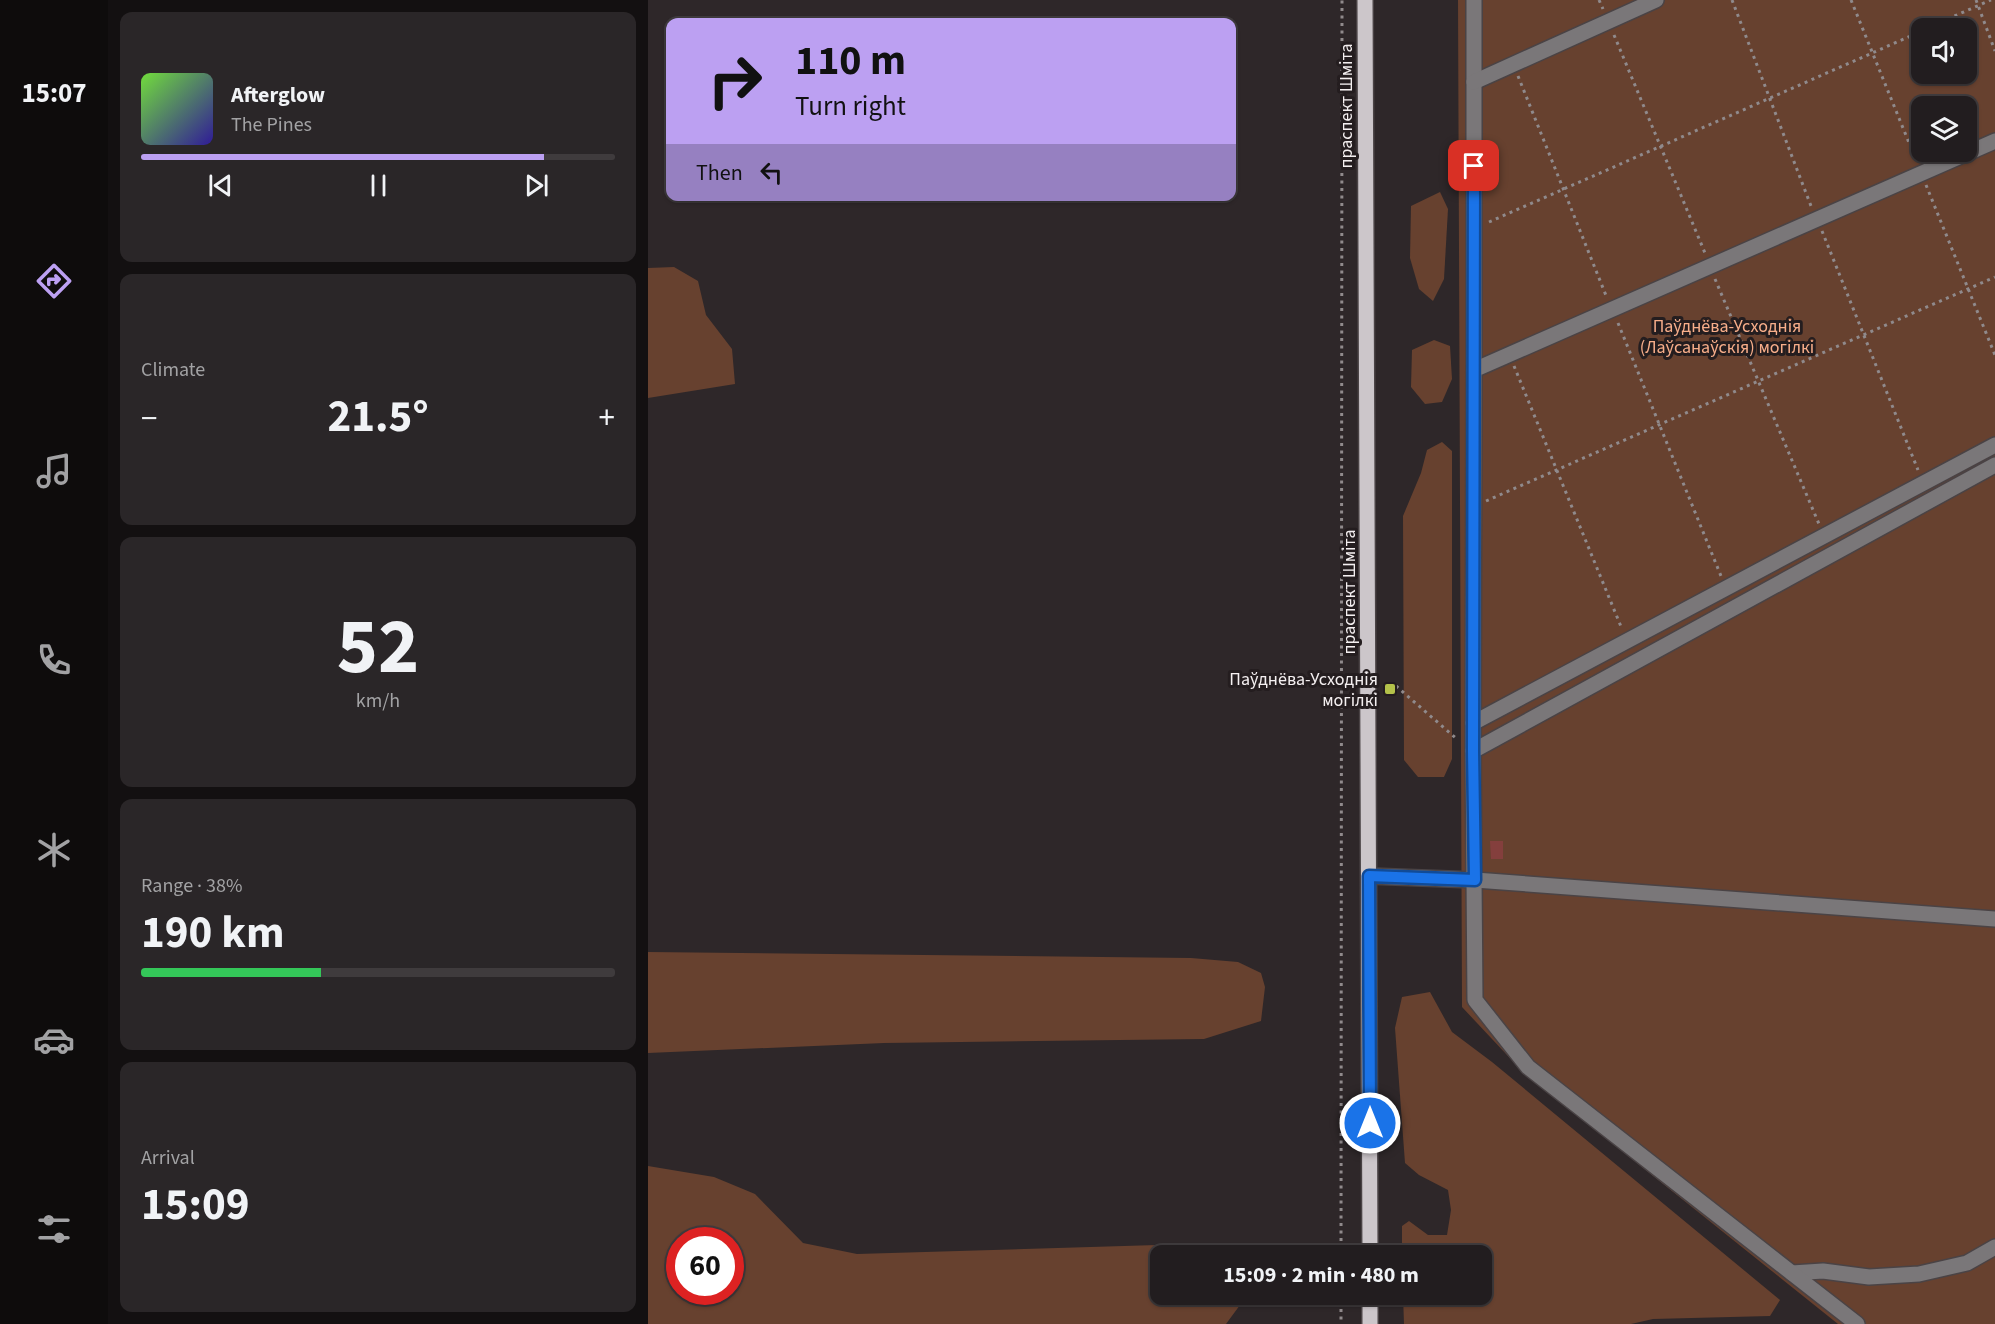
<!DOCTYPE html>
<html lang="en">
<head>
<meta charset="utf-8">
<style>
  body { margin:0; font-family:"Source Sans 3",sans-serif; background:#2a2628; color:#f1f3f6; height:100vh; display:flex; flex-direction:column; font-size:22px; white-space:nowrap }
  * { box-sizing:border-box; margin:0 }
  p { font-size:20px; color:#a2a2a4 }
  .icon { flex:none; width:33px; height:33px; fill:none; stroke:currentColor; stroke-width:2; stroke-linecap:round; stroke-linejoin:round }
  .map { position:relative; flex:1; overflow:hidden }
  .panel { display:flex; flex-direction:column; gap:12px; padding:12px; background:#131011; width:540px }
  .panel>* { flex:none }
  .top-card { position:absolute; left:18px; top:18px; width:570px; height:183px; border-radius:12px; box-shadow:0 2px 4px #0004,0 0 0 2px #3f3b3d; background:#bca0f2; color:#111; overflow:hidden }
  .controls { position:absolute; left:1263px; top:18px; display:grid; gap:12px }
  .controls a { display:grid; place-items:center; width:66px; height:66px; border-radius:12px; background:#221d1f; box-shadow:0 2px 4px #0004,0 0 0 2px #3f3b3d; font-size:30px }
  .speed { position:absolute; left:18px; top:1227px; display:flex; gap:12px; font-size:30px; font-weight:700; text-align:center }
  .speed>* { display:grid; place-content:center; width:78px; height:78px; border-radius:50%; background:#221d1f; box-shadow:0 2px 4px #0004,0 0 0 2px #3f3b3d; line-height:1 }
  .speed .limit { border:9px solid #d22; background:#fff; color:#111 }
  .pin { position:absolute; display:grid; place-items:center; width:51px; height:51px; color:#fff; margin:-26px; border-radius:12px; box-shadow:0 3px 9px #0006 }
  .me { position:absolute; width:66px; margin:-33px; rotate:0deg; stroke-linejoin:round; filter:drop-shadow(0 0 4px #0008) }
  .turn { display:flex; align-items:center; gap:21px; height:126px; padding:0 30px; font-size:27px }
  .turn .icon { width:78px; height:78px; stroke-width:2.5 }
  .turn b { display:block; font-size:42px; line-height:51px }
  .then { display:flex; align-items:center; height:57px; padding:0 30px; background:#0003; gap:12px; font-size:22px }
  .big { font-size:45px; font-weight:700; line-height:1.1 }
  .panel .tile { flex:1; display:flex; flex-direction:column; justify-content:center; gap:9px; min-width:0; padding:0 21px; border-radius:12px; background:#2a2628 }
  .panel .dial { align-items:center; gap:0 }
  .dial b { font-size:78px; line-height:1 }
  .song { display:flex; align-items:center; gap:18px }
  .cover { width:72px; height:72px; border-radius:9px; background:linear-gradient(135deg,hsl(100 70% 55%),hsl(250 70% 35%)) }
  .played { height:6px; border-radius:3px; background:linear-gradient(90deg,#bca0f2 85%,#3f3b3d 85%) }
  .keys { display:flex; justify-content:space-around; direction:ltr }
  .heat { display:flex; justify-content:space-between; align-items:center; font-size:33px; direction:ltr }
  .charge { height:9px; border-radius:4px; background:linear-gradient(90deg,#34c759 38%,#3f3b3d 0) }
  .trip { position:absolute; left:502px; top:1245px; width:342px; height:60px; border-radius:12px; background:#221d1f; box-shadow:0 2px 4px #0004,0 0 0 2px #3f3b3d; font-weight:700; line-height:60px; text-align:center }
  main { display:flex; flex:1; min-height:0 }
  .menu { display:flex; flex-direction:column; width:108px; justify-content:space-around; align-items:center; background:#0e0c0c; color:#a2a2a4 }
  .menu .icon { width:42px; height:42px }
  .menu .current { color:#bca0f2 }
  .menu b { font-size:27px; color:#f1f3f6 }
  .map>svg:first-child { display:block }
</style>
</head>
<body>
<main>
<nav class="menu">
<b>15:07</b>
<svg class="icon current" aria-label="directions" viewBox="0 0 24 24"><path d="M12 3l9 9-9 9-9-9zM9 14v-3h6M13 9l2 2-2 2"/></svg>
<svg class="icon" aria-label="music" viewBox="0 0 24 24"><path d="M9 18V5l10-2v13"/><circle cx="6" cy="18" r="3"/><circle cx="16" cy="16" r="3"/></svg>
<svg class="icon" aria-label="phone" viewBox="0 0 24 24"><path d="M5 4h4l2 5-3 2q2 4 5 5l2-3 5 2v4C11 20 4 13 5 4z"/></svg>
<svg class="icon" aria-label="climate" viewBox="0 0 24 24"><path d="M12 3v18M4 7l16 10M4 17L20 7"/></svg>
<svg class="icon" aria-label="car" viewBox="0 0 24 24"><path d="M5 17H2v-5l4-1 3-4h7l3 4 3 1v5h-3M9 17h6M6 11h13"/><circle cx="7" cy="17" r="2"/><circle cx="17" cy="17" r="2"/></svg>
<svg class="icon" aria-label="filters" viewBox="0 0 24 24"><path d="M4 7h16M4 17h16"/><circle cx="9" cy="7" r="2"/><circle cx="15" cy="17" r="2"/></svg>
</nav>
<section class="panel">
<div class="tile">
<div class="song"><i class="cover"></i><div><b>Afterglow</b><p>The Pines</p></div></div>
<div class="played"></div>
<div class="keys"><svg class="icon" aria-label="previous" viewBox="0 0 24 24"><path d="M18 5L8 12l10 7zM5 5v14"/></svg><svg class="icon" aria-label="pause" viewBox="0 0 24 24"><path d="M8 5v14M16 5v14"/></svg><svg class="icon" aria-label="next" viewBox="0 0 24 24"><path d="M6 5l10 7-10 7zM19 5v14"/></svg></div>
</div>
<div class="tile"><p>Climate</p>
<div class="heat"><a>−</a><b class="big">21.5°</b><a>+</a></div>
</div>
<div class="tile dial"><b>52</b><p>km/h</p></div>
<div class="tile"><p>Range · 38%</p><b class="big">190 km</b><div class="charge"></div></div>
<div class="tile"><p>Arrival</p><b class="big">15:09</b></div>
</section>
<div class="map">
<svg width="1347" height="1324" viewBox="0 0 1347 1324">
  <rect width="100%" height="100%" fill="#2e2729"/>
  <g fill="#67412f" fill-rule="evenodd">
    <path d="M810 0H1347V1324H1190L874 1071 814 1007ZM1274 28H1318V74H1274ZM1274 106H1318V152H1274Z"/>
    <polygon points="792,192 800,209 796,279 785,301 771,289 762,258 763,206"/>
    <polygon points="26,267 50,281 58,315 84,349 87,384 0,398 0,268"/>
    <polygon points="786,340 802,346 804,379 794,402 777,404 763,387 764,350"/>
    <polygon points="794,442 804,451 804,759 796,777 770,777 756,760 755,516 773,473 779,450"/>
    <polygon points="0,952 543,958 590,962 613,973 617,987 613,1021 556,1039 236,1043 0,1053"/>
    <polygon points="782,992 804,1032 844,1062 1132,1300 1122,1316 1005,1319 983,1324 756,1324 755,1295 834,1294 834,1256 754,1255 754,1226 761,1221 780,1235 799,1235 803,1210 800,1190 771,1175 757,1163 747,1028 754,997"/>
    <path d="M0 1166 66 1177 107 1194 155 1243 209 1254 575 1243 593 1249V1255L513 1256V1294L593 1295 592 1305 578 1324H0ZM32 1240H82V1292H32Z"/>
  </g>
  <polygon fill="#843f3d" points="842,841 855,841 855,859 843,859"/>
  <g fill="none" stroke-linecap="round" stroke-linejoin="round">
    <defs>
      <g id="minor">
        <polyline points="826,0 826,370"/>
        <polyline points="826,82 1008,0"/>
        <polyline points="825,723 1347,445"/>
        <polyline points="825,751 826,370 1347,141"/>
        <polyline points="721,876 827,880 1347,919"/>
        <polyline points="1144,1273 1175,1271 1221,1277 1271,1274 1319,1263 1347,1247"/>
        <polyline points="1209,1324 880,1067 827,1000 825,751 1347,465"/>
      </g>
      <g id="major">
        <polyline points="717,0 722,1256"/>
        <polyline points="722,1294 722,1324"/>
      </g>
    </defs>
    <use href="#minor" stroke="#4a4345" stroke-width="18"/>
    <use href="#major" stroke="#4a4345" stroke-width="18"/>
    <g stroke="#908a8c" stroke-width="3" stroke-dasharray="3 4.5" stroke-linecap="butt">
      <polyline points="951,0 955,9"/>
      <polyline points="1084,0 1163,206"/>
      <polyline points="1203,0 1268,160"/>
      <polyline points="1328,0 1347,51"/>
      <polyline points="1279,28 1343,0"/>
      <polyline points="966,35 1057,253"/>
      <polyline points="870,76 959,298"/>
      <polyline points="1278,185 1347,355"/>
      <polyline points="841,222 1274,31"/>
      <polyline points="1174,231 1270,470"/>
      <polyline points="1067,279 1171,524"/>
      <polyline points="970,323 1073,576"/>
      <polyline points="866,366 974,629"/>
      <polyline points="838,501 1347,277"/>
      <polyline points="748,686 810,740"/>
      <polyline points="693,1256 694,0"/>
      <polyline points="693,1294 693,1324"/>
    </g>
    <use href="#minor" stroke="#7a7779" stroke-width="15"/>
    <use href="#major" stroke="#ccc6ca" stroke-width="15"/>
  </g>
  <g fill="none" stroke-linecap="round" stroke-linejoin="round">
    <defs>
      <polyline id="route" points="722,1123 721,876 827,880 825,751 826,166"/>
    </defs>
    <use href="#route" stroke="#114b97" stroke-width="15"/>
    <use href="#route" stroke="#1a73e8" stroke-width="10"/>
  </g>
  <rect fill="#b4c24a" stroke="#241d1f" stroke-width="2" x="736" y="683" width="12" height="12" rx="3"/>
  <g text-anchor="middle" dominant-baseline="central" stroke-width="6" stroke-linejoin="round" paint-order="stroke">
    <g font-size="18" fill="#f4eff0" stroke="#241d1f">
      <text transform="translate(698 106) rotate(-90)">праспект Шміта</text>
      <text transform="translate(701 592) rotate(-90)">праспект Шміта</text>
    </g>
    <g font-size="18" fill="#f8ae8a" stroke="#241d1f">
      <text x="1079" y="326">Паўднёва-Усходнія<tspan x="1079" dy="21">(Лаўсанаўскія) могілкі</tspan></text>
    </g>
    <g font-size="18" fill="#f4eff0" stroke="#241d1f" text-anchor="end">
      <text x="730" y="679">Паўднёва-Усходнія<tspan x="730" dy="21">могілкі</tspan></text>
    </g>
  </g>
</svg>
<div class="controls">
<a><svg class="icon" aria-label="sound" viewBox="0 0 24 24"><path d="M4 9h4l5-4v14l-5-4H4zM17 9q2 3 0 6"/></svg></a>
<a><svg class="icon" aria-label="layers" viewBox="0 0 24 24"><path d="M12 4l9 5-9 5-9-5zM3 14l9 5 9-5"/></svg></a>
</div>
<div class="speed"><div class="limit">60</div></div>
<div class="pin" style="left:826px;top:166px;background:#d93025"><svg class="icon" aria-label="arrive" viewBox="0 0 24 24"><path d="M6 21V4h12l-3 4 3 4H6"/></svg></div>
<svg class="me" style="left:722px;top:1123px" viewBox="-20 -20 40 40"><circle r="17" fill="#1a73e8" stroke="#fff" stroke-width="3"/><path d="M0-11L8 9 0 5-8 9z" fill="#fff"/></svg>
<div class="trip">15:09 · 2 min · 480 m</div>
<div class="top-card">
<div class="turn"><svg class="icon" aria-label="right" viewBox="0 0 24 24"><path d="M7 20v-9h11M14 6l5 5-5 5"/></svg><div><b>110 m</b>Turn right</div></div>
<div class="then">Then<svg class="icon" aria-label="left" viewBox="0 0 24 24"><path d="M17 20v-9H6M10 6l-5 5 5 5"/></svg></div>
</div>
</div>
</main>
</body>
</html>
